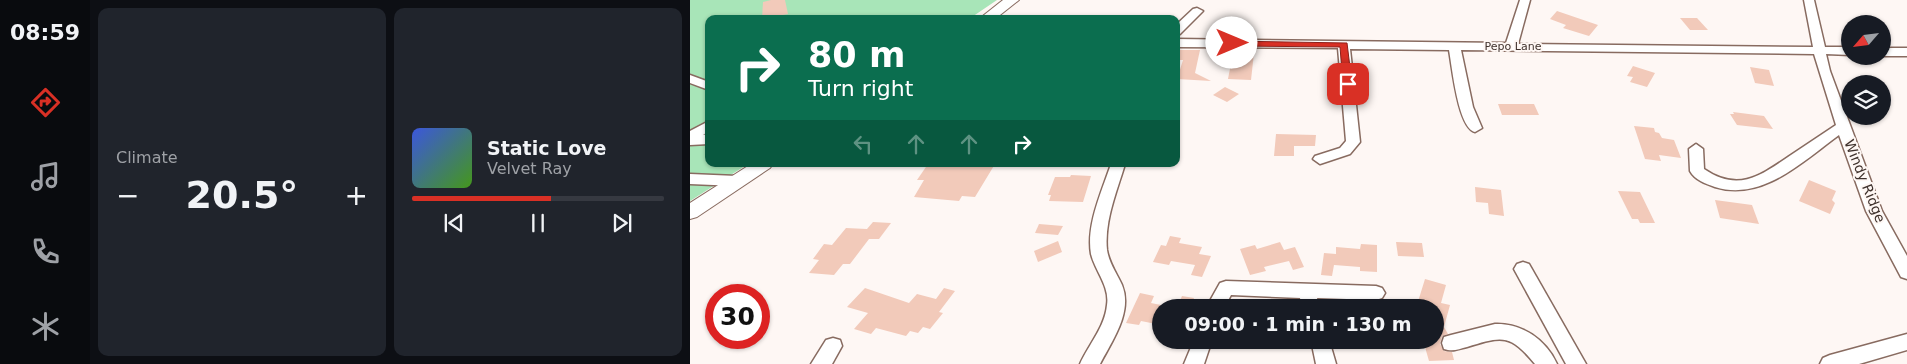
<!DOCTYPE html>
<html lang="en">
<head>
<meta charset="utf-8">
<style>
  body { margin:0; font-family:"DejaVu Sans",sans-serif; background:#20242c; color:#f1f3f6; height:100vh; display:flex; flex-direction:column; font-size:19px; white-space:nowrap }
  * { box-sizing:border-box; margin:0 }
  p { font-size:16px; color:#9ea1a6 }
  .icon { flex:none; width:28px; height:28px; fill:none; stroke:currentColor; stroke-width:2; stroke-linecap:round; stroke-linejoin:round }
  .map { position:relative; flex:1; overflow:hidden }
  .details { display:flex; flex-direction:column; gap:8px; padding:8px; background:#0d0f14; width:600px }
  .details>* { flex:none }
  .guide { position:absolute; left:15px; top:15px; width:475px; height:152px; border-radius:10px; box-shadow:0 1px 4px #0004; background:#0b6e4f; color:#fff; overflow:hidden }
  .needle { width:32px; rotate:242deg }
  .fabs { position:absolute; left:1151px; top:15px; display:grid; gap:10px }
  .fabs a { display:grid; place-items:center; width:50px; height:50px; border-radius:50%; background:#171b24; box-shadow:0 1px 4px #0004; font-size:25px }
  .speed { position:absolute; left:15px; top:284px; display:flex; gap:10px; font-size:25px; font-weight:700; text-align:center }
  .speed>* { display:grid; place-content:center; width:65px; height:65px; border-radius:50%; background:#171b24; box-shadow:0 1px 4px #0004; line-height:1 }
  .speed .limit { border:8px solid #d22; background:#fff; color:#111 }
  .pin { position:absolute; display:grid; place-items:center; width:42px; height:42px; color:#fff; margin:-21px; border-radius:10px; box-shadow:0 2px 8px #0006 }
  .me { position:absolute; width:55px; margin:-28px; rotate:90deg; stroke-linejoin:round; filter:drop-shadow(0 0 4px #0008) }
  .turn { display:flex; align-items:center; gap:18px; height:105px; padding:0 20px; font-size:22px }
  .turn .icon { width:65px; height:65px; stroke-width:2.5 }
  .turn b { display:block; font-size:35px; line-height:42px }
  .lanes { display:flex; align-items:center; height:48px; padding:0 20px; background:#0003; justify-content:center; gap:25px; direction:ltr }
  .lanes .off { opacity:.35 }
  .big { font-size:38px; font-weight:700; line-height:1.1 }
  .details .card { flex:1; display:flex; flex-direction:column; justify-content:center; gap:8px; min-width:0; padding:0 18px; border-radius:10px; background:#20242c }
  .song { display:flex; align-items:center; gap:15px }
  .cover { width:60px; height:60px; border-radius:8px; background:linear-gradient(135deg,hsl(230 70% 55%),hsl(100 70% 35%)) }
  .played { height:5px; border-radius:2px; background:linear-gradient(90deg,#d93025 55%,#363941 55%) }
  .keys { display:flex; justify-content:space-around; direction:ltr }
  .heat { display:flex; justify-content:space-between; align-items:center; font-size:28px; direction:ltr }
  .details .tiles { flex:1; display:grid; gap:8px; grid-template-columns:repeat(2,1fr) }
  .trip { position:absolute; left:462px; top:299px; width:292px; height:50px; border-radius:25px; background:#171b24; box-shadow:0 1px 4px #0004; font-weight:700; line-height:50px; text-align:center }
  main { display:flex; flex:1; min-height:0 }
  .tab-bar { display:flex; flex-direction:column; width:90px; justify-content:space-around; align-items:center; background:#090b0e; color:#9ea1a6 }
  .tab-bar .icon { width:35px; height:35px }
  .tab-bar .selected { color:#d93025 }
  .tab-bar b { font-size:22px; color:#f1f3f6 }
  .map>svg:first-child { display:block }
</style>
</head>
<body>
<main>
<nav class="tab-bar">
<b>08:59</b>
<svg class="icon selected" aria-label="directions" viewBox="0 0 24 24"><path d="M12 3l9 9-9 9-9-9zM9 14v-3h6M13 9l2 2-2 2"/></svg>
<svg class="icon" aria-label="music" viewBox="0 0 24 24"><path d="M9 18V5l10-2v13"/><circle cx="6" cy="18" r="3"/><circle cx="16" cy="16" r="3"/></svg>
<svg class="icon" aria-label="phone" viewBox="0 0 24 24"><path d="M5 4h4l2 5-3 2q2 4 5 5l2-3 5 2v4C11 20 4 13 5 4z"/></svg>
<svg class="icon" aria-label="climate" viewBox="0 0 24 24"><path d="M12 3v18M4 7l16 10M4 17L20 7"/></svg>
</nav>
<section class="details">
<div class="tiles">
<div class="card"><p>Climate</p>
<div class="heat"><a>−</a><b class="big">20.5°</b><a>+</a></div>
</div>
<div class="card">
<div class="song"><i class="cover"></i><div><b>Static Love</b><p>Velvet Ray</p></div></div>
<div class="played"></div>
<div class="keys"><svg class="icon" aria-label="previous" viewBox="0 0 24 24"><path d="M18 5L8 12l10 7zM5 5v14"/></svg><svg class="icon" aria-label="pause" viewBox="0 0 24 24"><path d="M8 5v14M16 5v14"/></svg><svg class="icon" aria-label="next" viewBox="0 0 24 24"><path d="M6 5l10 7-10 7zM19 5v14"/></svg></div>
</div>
</div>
</section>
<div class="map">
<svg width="1217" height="364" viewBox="0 0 1217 364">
  <rect width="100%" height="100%" fill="#fef7f4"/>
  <polygon fill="#a8e5b8" points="0,0 307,0 279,19 19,19 19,164 58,164 0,201"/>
  <g fill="#f2caba">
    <polygon points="81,0 95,0 98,14 72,19 73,2"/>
    <polygon points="867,11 908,25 899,36 873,28 876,25 860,19"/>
    <polygon points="990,18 1007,18 1018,30 1000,30"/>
    <polygon points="489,50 510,50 505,73 521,81 487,79 493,60 486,60"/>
    <polygon points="543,53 564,53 561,80 538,79"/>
    <polygon points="943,66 965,73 957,87 940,82 943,77 937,76"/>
    <polygon points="1060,67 1079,70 1084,86 1065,83"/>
    <polygon points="535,87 549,94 537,102 523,95"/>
    <polygon points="808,104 844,104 849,115 812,115"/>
    <polygon points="1043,112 1074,116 1083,129 1047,125 1040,114 1044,114"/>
    <polygon points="944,126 964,128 965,132 969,133 972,138 984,140 991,158 969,155 971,161 955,159"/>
    <polygon points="586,134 626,135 625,146 604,146 604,156 584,156"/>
    <polygon points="238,164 305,164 285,197 272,196 269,201 224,197 234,180 227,180"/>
    <polygon points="381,175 401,176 393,202 359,201 361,195 358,195 365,177 380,177"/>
    <polygon points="1119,180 1146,191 1142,200 1145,203 1140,214 1109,201"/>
    <polygon points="785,187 811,190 814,216 799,214 798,203 786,202"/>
    <polygon points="928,191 950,192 965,223 950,223 948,219 942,219"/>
    <polygon points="1025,200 1062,205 1069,224 1030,218"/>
    <polygon points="183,222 201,223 189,239 179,239 160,264 153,264 144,275 119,273 129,260 123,259 134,244 142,245 156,228 177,229"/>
    <polygon points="349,224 373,226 368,235 345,233"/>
    <polygon points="480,236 491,238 489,243 512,247 509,254 521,256 512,277 501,275 505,265 481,261 479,265 463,262 471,245 476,246"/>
    <polygon points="368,241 372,252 348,262 344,251"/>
    <polygon points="590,242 594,250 605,247 614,267 603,270 599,261 574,267 576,271 560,275 550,249 565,245 567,249"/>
    <polygon points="706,242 732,243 734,257 708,256"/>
    <polygon points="671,244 687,245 687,272 670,271 670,267 644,265 642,276 631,275 634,253 646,254 646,247 670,249"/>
    <polygon points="735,279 756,285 751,303 760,305 754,327 758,334 752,336 750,344 754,351 762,352 764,360 739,361 733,340 746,340 746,308 726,308"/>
    <polygon points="175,288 219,303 227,294 246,299 254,288 265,291 249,312 253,313 240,329 233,327 228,333 220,331 216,336 186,328 181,334 164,329 178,313 157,307"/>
    <polygon points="450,293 464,296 461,303 471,305 471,325 451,321 449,325 436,323"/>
    <polygon points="492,296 504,298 500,308 487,308"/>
  </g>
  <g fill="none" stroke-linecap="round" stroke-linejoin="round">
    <defs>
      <g id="minor">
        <path d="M830 0H840L828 44 1123 47 1114 0H1124L1135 47H1160V55L1136 54 1140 71 1192 211 1217 256V279L1211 277 1176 211 1149 135C1114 160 1073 202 1025 187 1016 184 1005 180 1000 171L999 149 1006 144 1013 149 1014 169C1049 193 1071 175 1101 155 1116 145 1131 135 1146 125L1124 54 771 50 783 107 792 128 785 132C768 128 762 66 759 50L660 49 670 142 660 154 630 164 623 159 625 156 650 148 656 141 648 48 486 47V39L816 43Z"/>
        <polygon points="507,8 513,11 490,34 486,35 486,25 503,9"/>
        <rect x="1192" y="48" width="25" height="8"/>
        <polygon points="0,75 19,82 19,90 0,83"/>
        <polygon points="19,121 19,131 13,135 19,134 19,144 0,145 0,131"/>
        <path d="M421 164H435C427 191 414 221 417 250 419 263 427 274 432 285 443 312 422 341 410 364H390C399 344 415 327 417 305 420 286 405 271 401 254 396 225 412 191 421 164Z"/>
        <polygon points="0,174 47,176 52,177 54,181 52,185 47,186 0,184"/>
        <polygon points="833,262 839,264 896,364 876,364 824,269 827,264"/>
        <polygon points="536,281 686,286 692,288 695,293 692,298 686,300 627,298 630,308 612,308 610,298 541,295 534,308 516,308 530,283"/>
        <path d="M805 324C832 323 856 340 867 364H845C820 334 813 336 777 347 769 349 763 352 754 349L752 343 754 337 761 335Z"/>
        <polygon points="1217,334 1217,350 1169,364 1130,364 1133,358 1140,355"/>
        <polygon points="143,338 150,340 152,346 142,364 121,364 136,340"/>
        <polygon points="504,340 522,340 514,364 494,364"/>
        <polygon points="621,340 639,340 646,364 626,364"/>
      </g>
      <g id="major">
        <polygon points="313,0 329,0 305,19 289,19"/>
        <polygon points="61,164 83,164 80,168 7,217 0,219 0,203"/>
      </g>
    </defs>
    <use href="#minor" stroke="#886b60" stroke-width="3"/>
    <use href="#major" stroke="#886b60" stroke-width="2"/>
    <use href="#minor" fill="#fff" fill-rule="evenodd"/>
    <use href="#major" fill="#fff" fill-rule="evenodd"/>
  </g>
  <polygon fill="#d93025" stroke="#8d1f18" points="539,41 657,43 662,84 658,87 653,84 650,47 542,46 538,43"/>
  <g text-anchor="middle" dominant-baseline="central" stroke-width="4" stroke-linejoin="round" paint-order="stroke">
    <g font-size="11" fill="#3f322d" stroke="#fef7f4">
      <text x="823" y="46">Pepo Lane</text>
    </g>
    <g font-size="14" fill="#3f322d" stroke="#fef7f4">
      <text transform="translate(1175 181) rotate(68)">Windy Ridge</text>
    </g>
  </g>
</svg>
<div class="fabs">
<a><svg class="needle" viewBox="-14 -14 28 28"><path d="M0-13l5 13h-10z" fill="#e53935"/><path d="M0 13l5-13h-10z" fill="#9ea1a6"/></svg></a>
<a><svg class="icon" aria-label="layers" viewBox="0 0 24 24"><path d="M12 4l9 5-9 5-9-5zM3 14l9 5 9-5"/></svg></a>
</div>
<div class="speed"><div class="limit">30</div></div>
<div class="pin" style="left:658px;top:84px;background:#d93025"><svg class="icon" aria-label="arrive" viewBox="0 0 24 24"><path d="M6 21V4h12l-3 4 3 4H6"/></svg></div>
<svg class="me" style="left:542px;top:43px" viewBox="-20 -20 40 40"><circle r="19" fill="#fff"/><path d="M0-13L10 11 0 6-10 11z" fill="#d93025"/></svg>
<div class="trip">09:00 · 1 min · 130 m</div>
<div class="guide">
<div class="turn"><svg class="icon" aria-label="right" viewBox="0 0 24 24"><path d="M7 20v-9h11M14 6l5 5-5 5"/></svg><div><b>80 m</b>Turn right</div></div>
<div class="lanes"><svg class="icon off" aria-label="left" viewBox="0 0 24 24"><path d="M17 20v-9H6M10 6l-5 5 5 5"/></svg><svg class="icon off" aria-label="ahead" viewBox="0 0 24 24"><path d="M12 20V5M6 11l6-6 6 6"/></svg><svg class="icon off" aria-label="ahead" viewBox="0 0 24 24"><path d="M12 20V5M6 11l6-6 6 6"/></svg><svg class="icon" aria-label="right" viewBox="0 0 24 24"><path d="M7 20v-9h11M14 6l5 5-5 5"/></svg></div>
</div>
</div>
</main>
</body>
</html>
